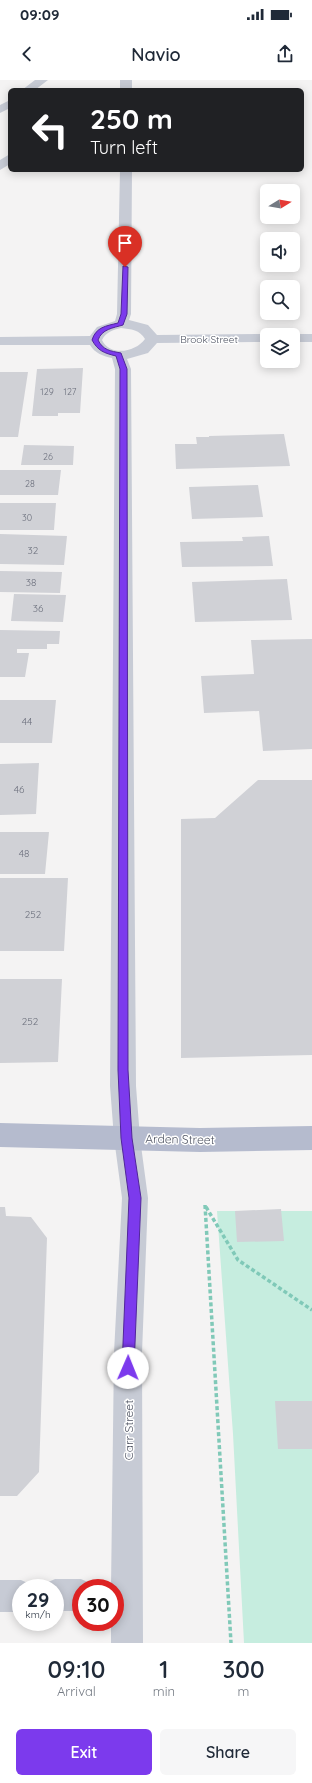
<!DOCTYPE html>
<html lang="en">
<head>
<meta charset="utf-8">
<style>
  body { margin:0; font-family:Quicksand,sans-serif; background:#f6f6f7; color:#1f2937; height:100vh; display:flex; flex-direction:column; font-size:15px; white-space:nowrap }
  * { box-sizing:border-box; margin:0 }
  p { font-size:13px; color:#747a83 }
  .icon { flex:none; width:22px; height:22px; fill:none; stroke:currentColor; stroke-width:2; stroke-linecap:round; stroke-linejoin:round }
  .map { position:relative; height:1563px; overflow:hidden }
  .side { display:flex; flex-direction:column; background:#fff; flex:1 }
  .side>* { flex:none }
  .guide { position:absolute; left:8px; top:8px; width:296px; height:84px; border-radius:6px; box-shadow:0 2px 10px #0003; background:#202124; color:#fff; overflow:hidden }
  .needle { width:26px; rotate:79deg }
  .buttons { position:absolute; left:260px; top:104px; display:grid; gap:8px }
  .buttons a { display:grid; place-items:center; width:40px; height:40px; border-radius:6px; background:#fff; box-shadow:0 2px 10px #0003; font-size:20px }
  .speed { position:absolute; left:12px; top:1499px; display:flex; gap:8px; font-size:20px; font-weight:700; text-align:center }
  .speed>* { display:grid; place-content:center; width:52px; height:52px; border-radius:50%; background:#fff; box-shadow:0 2px 10px #0003; line-height:1 }
  .speed small { font-size:10px; font-weight:400 }
  .speed .limit { border:6px solid #d22; background:#fff; color:#111 }
  .pin { position:absolute; display:grid; place-items:center; width:34px; height:34px; color:#fff; margin:-41px -17px; border-radius:50% 50% 50% 0; rotate:-45deg; box-shadow:0 0 4px #0007 }
  .pin .icon { rotate:45deg }
  .me { position:absolute; width:44px; margin:-22px; rotate:1deg; stroke-linejoin:round; filter:drop-shadow(0 0 3px #0008) }
  .turn { display:flex; align-items:center; gap:14px; height:84px; padding:0 16px; font-size:18px }
  .turn .icon { width:52px; height:52px; stroke-width:2.5 }
  .turn b { display:block; font-size:28px; line-height:34px }
  .eta { display:flex; justify-content:space-evenly; align-items:center; height:68px; text-align:center }
  .eta b { font-size:24px; font-weight:600; line-height:28px }
  .action { display:flex; gap:8px; margin-top:auto; padding:8px 16px }
  .action a { flex:1; height:46px; border-radius:6px; background:#7c3aed; color:#fff; font-size:16px; font-weight:600; line-height:46px; text-align:center }
  .action a+a { background:#f6f6f7; color:#1f2937 }
  .status { display:flex; justify-content:space-between; align-items:center; height:28px; padding:0 20px; background:#fff; direction:ltr }
  .status svg { height:11px; fill:currentColor }
  header { display:flex; justify-content:space-between; align-items:center; height:52px; padding:0 16px; background:#fff; font-size:18px; font-weight:600 }
  .map>svg:first-child { display:block }
</style>
</head>
<body>
<div class="status"><b>09:09</b><svg viewBox="0 0 49 12"><path d="M0 12V9h3v3zM5 12V6h3v6zM10 12V3h3v9zM15 12V0h3v12zM26 1h20v11H26zM47 4h2v5h-2z"/></svg></div>
<header><svg class="icon" aria-label="back" viewBox="0 0 24 24"><path d="M15 5l-7 7 7 7"/></svg>Navio<svg class="icon" aria-label="share" viewBox="0 0 24 24"><path d="M12 15V3M7 8l5-5 5 5M5 13v7h14v-7"/></svg></header>
<div class="map">
<svg width="312" height="1563" viewBox="0 0 312 1563">
  <rect width="100%" height="100%" fill="#f4f3f3"/>
  <path fill="#c6eddf" d="M217 1131H312V1563H244L233 1354Z"/>
  <path fill="#d0d1d6" d="M83 288 80 333H58V336H32L37 289Z
    M0 292H28L18 357H0Z
    M284 354 290 386 176 389 175 364H197L196 357H209V356Z
    M24 365 74 366 73 385H21Z
    M0 390H61L58 415H0Z
    M258 405 263 437 192 439 189 407Z
    M0 423H56L54 450H0Z
    M0 454 67 456 64 485 0 484Z
    M269 456 273 486 182 487 180 462 243 461 242 457Z
    M0 491 62 492 60 513 0 512Z
    M287 499 292 540 195 542 192 502Z
    M14 514 66 515 63 542 11 541Z
    M0 550 60 551 59 564H47V569H17V573H29L25 597H0Z
    M312 559V669L263 671 259 631 204 633 201 596 254 594 251 560Z
    M0 620H56L52 663H0Z
    M39 683 36 734 0 735V684Z
    M258 700H312V975L181 978V739L215 738Z
    M0 752H49L45 794H0Z
    M0 798H68L64 871H0Z
    M0 899H62L58 982 0 983Z
    M0 1127H5L6 1136 31 1137 47 1158 39 1392 17 1416H0Z
    M281 1129 284 1161 237 1162 235 1131Z
    M275 1321H312V1369H278Z"/>
  <g fill="none" stroke-linecap="round" stroke-linejoin="round">
    <path stroke="#80c9b8" stroke-width="3.5" stroke-dasharray="4 2.5" stroke-linecap="butt" d="M205 1125 231 1563
      M206 1127 238 1180 312 1230"/>
    <path fill="#c7cbd5" fill-rule="evenodd" d="M35 0H48L35 10H22Z
      M120 0H132V10H120Z
      M10 20V28L0 33V25Z
      M10 74V84L0 90V80Z
      M120 90H132L131 234 129 240 148 245 157 255 267 254 272 255H267V262L157 263 148 273 127 279 131 289 136 1006 140 1058 148 1118 142 1273 143 1563H111V1542H115V1508H111L114 1273 122 1118 114 1058 110 1006 115 289 112 278C102 276 95 273 90 265H0V257L90 256 97 247 115 241 117 234ZM121 248C131 249 140 250 145 259 136 272 110 277 102 260 106 252 113 250 121 248Z
      M293 254H312V262H293V255H288Z
      M55 1499H81L92 1504 94 1508H81V1531H55V1508H42L44 1504Z
      M0 1500H21L32 1505 34 1508H21V1532H0Z"/>
    <path fill="#b5bbce" fill-rule="evenodd" d="M0 1043 200 1048 312 1046V1070L200 1072 0 1067Z"/>
  </g>
  <path fill="#7c3aed" stroke="#51269a" d="M123 186 128 187 127 234 123 245C113 248 102 249 98 260 103 270 110 271 121 273L127 289 128 990 132 1058 141 1118 134 1288 132 1292 128 1294 124 1292 122 1288 129 1118 121 1058 118 990 120 289 116 276C104 273 98 271 92 260 96 247 106 246 118 243L121 234Z"/>
  <g text-anchor="middle" dominant-baseline="central" stroke-width="3" stroke-linejoin="round" paint-order="stroke">
    <g font-size="9" fill="#6c707d">
      <text x="47" y="311">129</text>
      <text x="70" y="311">127</text>
      <text x="48" y="376">26</text>
      <text x="30" y="403">28</text>
      <text x="27" y="437">30</text>
    </g>
    <g font-size="10" fill="#4b505f" stroke="#fff">
      <text x="209" y="259">Brook Street</text>
    </g>
    <g font-size="10" fill="#6c707d">
      <text x="33" y="470">32</text>
      <text x="31" y="502">38</text>
      <text x="38" y="528">36</text>
      <text x="27" y="641">44</text>
      <text x="19" y="709">46</text>
      <text x="24" y="773">48</text>
      <text x="33" y="834">252</text>
      <text x="30" y="941">252</text>
    </g>
    <g font-size="12" fill="#4b505f" stroke="#fff">
      <text transform="translate(180 1059) rotate(1)">Arden Street</text>
      <text transform="translate(128 1350) rotate(-90)">Carr Street</text>
    </g>
  </g>
</svg>
<div class="buttons">
<a><svg class="needle" viewBox="-14 -14 28 28"><path d="M0-13l5 13h-10z" fill="#e53935"/><path d="M0 13l5-13h-10z" fill="#747a83"/></svg></a>
<a><svg class="icon" aria-label="sound" viewBox="0 0 24 24"><path d="M4 9h4l5-4v14l-5-4H4zM17 9q2 3 0 6"/></svg></a>
<a><svg class="icon" aria-label="search" viewBox="0 0 24 24"><circle cx="10" cy="10" r="6"/><path d="M15 15l6 6"/></svg></a>
<a><svg class="icon" aria-label="layers" viewBox="0 0 24 24"><path d="M12 4l9 5-9 5-9-5zM3 14l9 5 9-5"/></svg></a>
</div>
<div class="speed"><div>29<small>km/h</small></div><div class="limit">30</div></div>
<div class="pin" style="left:125px;top:187px;background:#d93025"><svg class="icon" aria-label="arrive" viewBox="0 0 24 24"><path d="M6 21V4h12l-3 4 3 4H6"/></svg></div>
<svg class="me" style="left:128px;top:1288px" viewBox="-20 -20 40 40"><circle r="19" fill="#fff"/><path d="M0-13L10 11 0 6-10 11z" fill="#7c3aed"/></svg>
<div class="guide">
<div class="turn"><svg class="icon" aria-label="left" viewBox="0 0 24 24"><path d="M17 20v-9H6M10 6l-5 5 5 5"/></svg><div><b>250 m</b>Turn left</div></div>
</div>
</div>
<section class="side">
<div class="eta">
<div><b>09:10</b><p>Arrival</p></div>
<div><b>1</b><p>min</p></div>
<div><b>300</b><p>m</p></div>
</div>
<div class="action"><a>Exit</a><a>Share</a></div>
</section>
</body>
</html>
